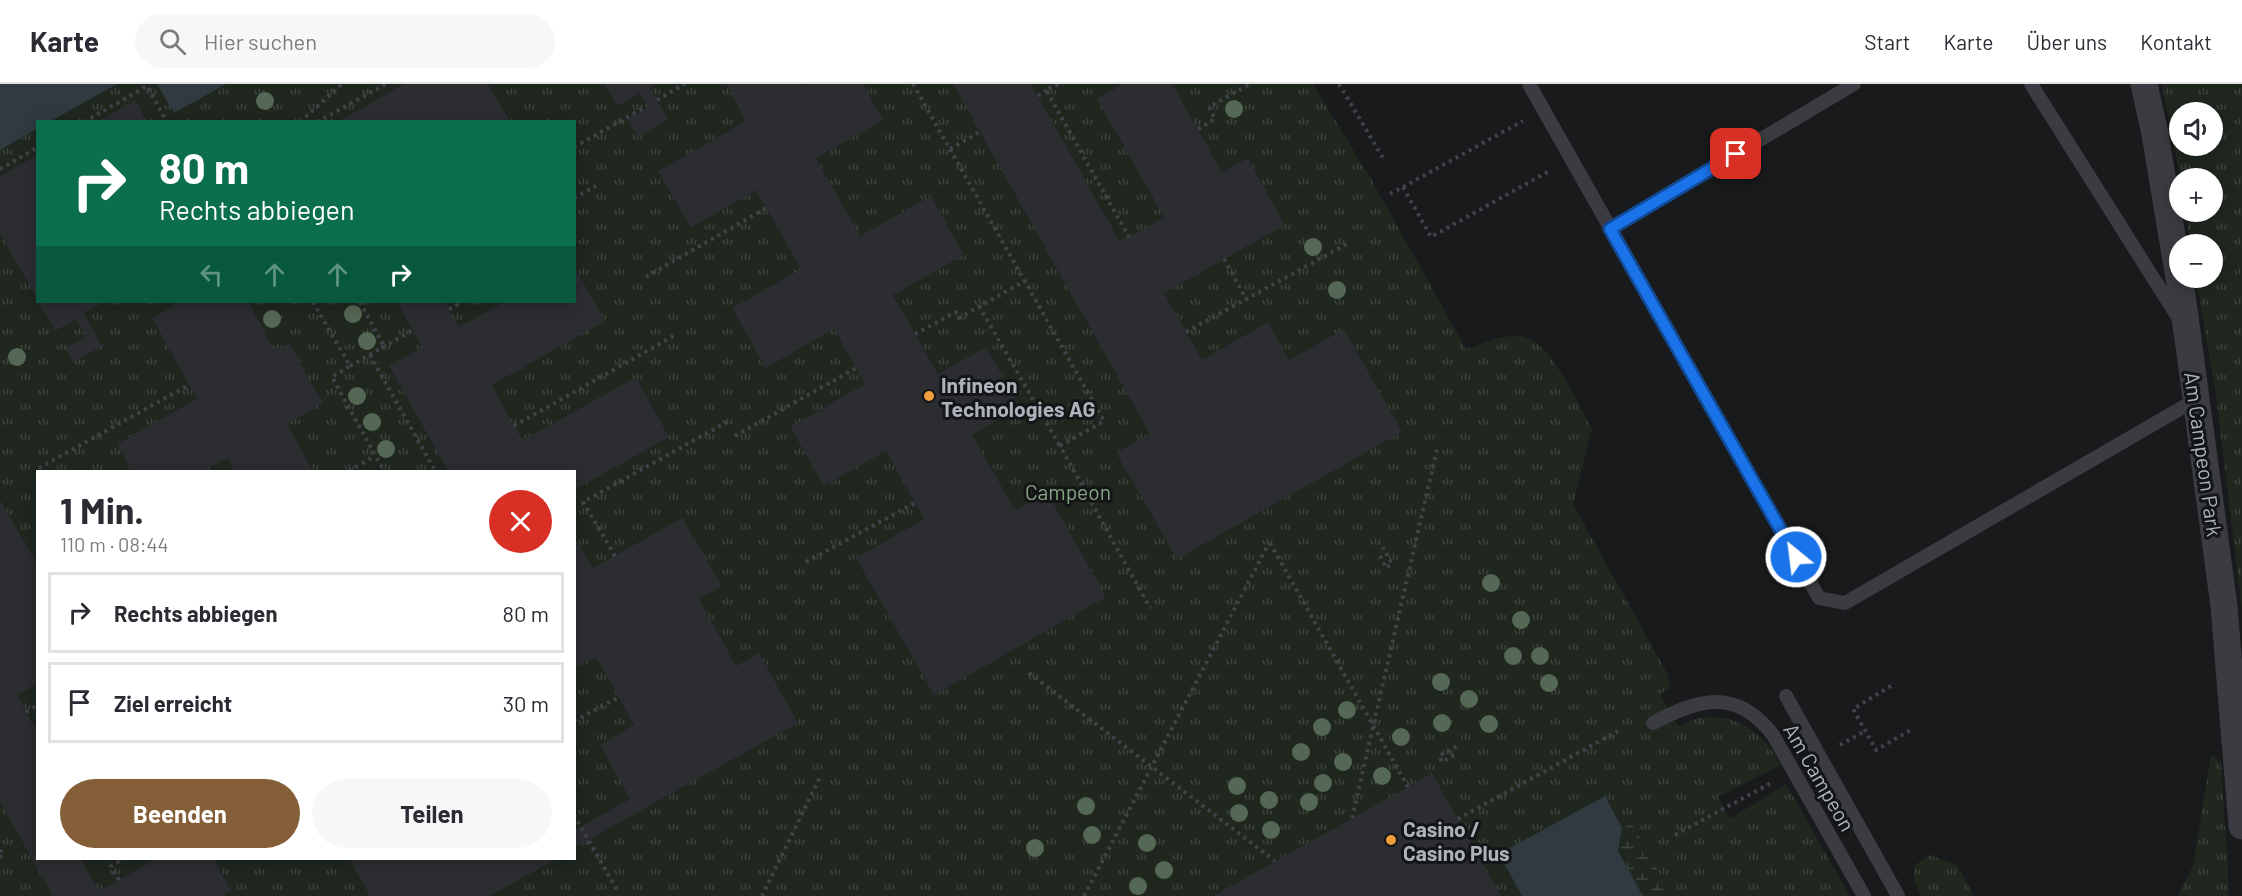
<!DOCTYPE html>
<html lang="de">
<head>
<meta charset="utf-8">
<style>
  body { margin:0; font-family:Barlow,sans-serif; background:#f7f7f7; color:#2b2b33; height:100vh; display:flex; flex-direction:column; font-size:22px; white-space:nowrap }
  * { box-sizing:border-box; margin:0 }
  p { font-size:20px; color:#7c7c81 }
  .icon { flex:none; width:33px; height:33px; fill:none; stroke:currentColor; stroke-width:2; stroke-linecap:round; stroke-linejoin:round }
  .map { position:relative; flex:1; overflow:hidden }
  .details { position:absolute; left:36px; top:386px; width:540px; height:390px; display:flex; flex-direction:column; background:#fff; border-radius:0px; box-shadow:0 3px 15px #0003 }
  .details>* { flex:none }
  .top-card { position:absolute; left:36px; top:36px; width:540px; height:183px; border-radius:0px; box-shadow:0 3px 15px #0003; background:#0b6e4f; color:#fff; overflow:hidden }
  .controls { position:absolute; left:2169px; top:18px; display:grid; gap:12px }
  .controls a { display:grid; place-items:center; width:54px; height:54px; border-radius:50%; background:#fff; box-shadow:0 3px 15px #0003; font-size:30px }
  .pin { position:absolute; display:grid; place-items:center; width:51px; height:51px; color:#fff; margin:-26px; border-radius:12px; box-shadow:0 3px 9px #0006 }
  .me { position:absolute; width:66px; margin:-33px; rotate:331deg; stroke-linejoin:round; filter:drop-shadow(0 0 4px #0008) }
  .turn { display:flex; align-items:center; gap:21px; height:126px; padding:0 24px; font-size:27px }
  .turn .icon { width:78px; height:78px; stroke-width:2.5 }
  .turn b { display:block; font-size:42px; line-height:51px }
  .lanes { display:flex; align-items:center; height:57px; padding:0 24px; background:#0003; justify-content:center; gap:30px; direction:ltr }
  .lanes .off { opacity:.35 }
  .round { display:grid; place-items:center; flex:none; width:63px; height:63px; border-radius:32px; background:#f7f7f7 }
  .overview { display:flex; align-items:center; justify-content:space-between; height:102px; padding:0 24px }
  h1 { font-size:36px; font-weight:700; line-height:45px }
  .action { display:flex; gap:12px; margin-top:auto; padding:12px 24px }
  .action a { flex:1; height:69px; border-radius:36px; background:#845e37; color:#fff; font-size:24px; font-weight:700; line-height:69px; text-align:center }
  .action a+a { background:#f7f7f7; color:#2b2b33 }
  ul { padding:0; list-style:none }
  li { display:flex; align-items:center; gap:18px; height:81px; margin:0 12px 9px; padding:0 12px; border:3px solid #e1e1e2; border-radius:0px }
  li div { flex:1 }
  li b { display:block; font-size:22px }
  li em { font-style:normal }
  header { display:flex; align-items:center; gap:36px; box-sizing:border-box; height:84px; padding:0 30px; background:#fff; border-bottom:2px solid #e1e1e2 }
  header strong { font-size:28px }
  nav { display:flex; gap:33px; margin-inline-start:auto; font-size:21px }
  .search { width:420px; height:54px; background:#f7f7f7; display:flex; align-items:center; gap:15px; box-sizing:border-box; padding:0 21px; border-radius:33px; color:#7c7c81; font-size:22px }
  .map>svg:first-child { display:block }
</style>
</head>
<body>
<header>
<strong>Karte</strong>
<div class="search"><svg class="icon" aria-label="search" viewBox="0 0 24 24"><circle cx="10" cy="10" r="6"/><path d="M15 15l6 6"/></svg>Hier suchen</div>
<nav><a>Start</a><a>Karte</a><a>Über uns</a><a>Kontakt</a></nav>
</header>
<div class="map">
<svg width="2242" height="812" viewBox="0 0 2242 812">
  <defs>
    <pattern id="grass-tufts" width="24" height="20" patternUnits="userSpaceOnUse" patternTransform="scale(1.5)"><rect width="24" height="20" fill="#1f271f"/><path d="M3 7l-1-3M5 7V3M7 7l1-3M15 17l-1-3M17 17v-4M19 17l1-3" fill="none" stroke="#3d443e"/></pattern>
    <pattern id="wetland-marsh" width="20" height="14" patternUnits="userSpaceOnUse" patternTransform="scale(1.5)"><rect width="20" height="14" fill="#1f271f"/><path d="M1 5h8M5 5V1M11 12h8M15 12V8" fill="none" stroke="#3d443e"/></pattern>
  </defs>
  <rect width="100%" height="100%" fill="#191a1c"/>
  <path fill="url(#grass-tufts)" fill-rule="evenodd" d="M0 0H1313L1372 97 1466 265C1483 260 1503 250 1520 252 1551 255 1578 321 1592 345L1573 420 1668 591 1670 604 1660 610 1678 642C1686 639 1697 633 1705 633 1740 631 1766 652 1780 681L1718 713 1730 735 1786 700 1850 812H0ZM38 38H574V218H38ZM38 387H574V774H38Z
    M2162 0H2242V526L2216 311 2196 194H2212V160H2191L2185 128H2212V94H2180ZM2180 28H2212V62H2180Z
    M2211 671 2221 678 2229 805 2228 812H2178L2193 782Z
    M1930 771 1957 781 1974 812H1921L1914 797 1915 781Z"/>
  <path fill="url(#wetland-marsh)" d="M1632 740 1672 812H1643L1618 767 1622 744Z"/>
  <path fill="#2f3b40" d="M0 0H117L51 37 38 38 37 45 0 66Z
    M157 0H226L174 29Z
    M1605 712 1622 744 1618 767 1643 812H1522L1499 770Z"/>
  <path fill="#2c2d30" d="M404 0H488L510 38H338Z
    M605 0H654L649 3 668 35 638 53 627 35 648 23 640 9 617 22Z
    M726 0H803L804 3 809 0H863L883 36 816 74 860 152 931 112 964 171 893 211 938 290 986 263 1020 323 972 351 1015 426 1047 408 1106 513 934 611 856 474 924 435 886 367 824 402 790 343 865 300 834 245 766 284 732 224 801 185 756 106 691 144 658 87 746 37Z
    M953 0H1031L1120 158 1164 133 1097 15 1123 0H1172L1222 88 1248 74 1285 141 1164 209 1202 276 1268 238 1289 276 1344 245 1402 348 1177 475 1116 369 1150 350Z
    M135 16 147 38H97Z
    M38 71V216L0 150V92Z
    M574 182 605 237 492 301 514 342 523 356 636 293 669 353 574 406V387H448L389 282 422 263 397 218H445L459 243 505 218H574Z
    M38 218H104L84 229 102 262 73 279 65 264 86 253 76 235 55 247Z
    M170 218H248L275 267 289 259 323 319 287 340 313 387H234L227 374 204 387H132L117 360 197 315 152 234 173 222Z
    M0 416 38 482V600L17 611 38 648V774H80L99 807 158 774H213L231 807 221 812H53L0 718Z
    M682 434 722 502 699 515 736 582 759 569 798 639 574 764V746L630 715 600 661 634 641 596 573 574 585V452L593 484Z
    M1432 689 1501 812H1213L1408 703Z
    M349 774H558L490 812H370Z"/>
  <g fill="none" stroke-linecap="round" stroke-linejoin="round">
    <path stroke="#404348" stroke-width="4" stroke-dasharray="3 4.5" stroke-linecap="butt" d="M913 0 1104 337 1060 362 1150 524
      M1058 0 1046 6 1129 153
      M1339 0 1383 74
      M1038 12 1046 6
      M657 16 685 0
      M84 38 147 2 167 38
      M300 38 342 0
      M317 38 386 0
      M1198 45 1215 35 1209 23 1250 0
      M574 63 647 22
      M950 65 980 48
      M0 85 38 63
      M1403 103 1523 37
      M1390 110 1403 103 1431 153 1551 86
      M574 114 596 102
      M1224 175 1246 215
      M646 193 766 124
      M313 218 350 282 332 293 384 387
      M360 218 384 262
      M979 222 1060 362
      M449 225 457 221 455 218
      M1186 248 1347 160
      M915 250 956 228 959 234 1025 197
      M370 271 435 387
      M350 282 413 246
      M514 342 677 250
      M735 352 856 284
      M39 384 189 301
      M349 387 375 372
      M1270 459 1408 703
      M615 472 583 418 727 338
      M1380 472 1386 484 1392 480 1383 463
      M806 478 915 419
      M1029 589 1275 777
      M1891 602 1853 625 1876 666 1914 644
      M26 628 38 621
      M574 637 619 613
      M1840 661 1865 647
      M1454 671 1442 678 1439 672 1459 661
      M574 731 617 806
      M1352 734 1437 365
      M1458 735 1618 647
      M1675 751 1773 698
      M0 766 3 772 0 773
      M119 796 111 782 125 774
      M762 812 821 691
      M1084 812 1269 459"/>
    <path stroke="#3a3c41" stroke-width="14" d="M1529 0 1819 514 1845 519 2197 315
      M2031 0 2179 235
      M1610 145 1854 0
      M1786 612 1898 812
      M1653 639C1700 614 1737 604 1773 651L1864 812"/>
    <path stroke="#3a3c41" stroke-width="27" d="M2144 0 2155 50 2183 218 2224 522 2242 742"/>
  </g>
  <g fill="#556755">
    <circle cx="265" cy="17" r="9"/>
    <circle cx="1234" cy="25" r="9"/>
    <circle cx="1313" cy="163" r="9"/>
    <circle cx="1337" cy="206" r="9"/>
    <circle cx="353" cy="230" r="9"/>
    <circle cx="272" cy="235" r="9"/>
    <circle cx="367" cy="257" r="9"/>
    <circle cx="17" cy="273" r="9"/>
    <circle cx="357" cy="312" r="9"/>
    <circle cx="372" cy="338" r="9"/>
    <circle cx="386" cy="365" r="9"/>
    <circle cx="1491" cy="499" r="9"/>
    <circle cx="1521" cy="536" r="9"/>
    <circle cx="1513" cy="572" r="9"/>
    <circle cx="1540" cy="572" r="9"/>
    <circle cx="1441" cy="598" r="9"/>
    <circle cx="1549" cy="599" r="9"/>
    <circle cx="1469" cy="615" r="9"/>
    <circle cx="1347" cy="626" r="9"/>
    <circle cx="1442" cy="639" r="9"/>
    <circle cx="1489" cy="640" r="9"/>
    <circle cx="1322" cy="643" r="9"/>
    <circle cx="1401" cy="653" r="9"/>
    <circle cx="1301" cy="668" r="9"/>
    <circle cx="1343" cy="678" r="9"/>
    <circle cx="1382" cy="692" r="9"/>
    <circle cx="1323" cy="699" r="9"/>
    <circle cx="1237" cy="702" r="9"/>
    <circle cx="1269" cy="716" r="9"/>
    <circle cx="1309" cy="718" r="9"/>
    <circle cx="1086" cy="722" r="9"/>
    <circle cx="1239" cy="729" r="9"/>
    <circle cx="1271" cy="746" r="9"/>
    <circle cx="1092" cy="751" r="9"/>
    <circle cx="1147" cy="759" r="9"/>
    <circle cx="1035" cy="764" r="9"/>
    <circle cx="1164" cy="786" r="9"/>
    <circle cx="1138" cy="802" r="9"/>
  </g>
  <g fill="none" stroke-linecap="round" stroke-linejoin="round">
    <defs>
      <path id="route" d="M1736 70 1610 145 1796 473"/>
    </defs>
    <use href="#route" stroke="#114b97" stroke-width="15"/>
    <use href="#route" stroke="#1a73e8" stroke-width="10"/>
  </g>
  <g fill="#f19d3c" stroke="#141517" stroke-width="2">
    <circle cx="929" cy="312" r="6"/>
    <circle cx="1391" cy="756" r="6"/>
  </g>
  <g text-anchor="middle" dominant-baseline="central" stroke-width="6" stroke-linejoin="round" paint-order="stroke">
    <g font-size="21" font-weight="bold" fill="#acb3bb" stroke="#141517" text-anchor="start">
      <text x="941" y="300">Infineon<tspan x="941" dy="24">Technologies AG</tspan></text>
      <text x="1403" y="744">Casino /<tspan x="1403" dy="24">Casino Plus</tspan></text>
    </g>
    <g font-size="21" fill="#acb3bb" stroke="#141517">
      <text transform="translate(2204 370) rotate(82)">Am Campeon Park</text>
      <text transform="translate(1820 693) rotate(60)">Am Campeon</text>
    </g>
    <g font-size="21" fill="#86a684" stroke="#141517">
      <text x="1068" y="407">Campeon</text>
    </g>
  </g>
</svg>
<div class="controls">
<a><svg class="icon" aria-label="sound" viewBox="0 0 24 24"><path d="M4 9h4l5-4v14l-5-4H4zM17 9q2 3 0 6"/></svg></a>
<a>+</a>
<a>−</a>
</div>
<div class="pin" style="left:1736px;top:70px;background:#d93025"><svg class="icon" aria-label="arrive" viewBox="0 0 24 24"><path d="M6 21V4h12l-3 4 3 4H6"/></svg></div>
<svg class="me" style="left:1796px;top:473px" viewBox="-20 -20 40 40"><circle r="17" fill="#1a73e8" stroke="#fff" stroke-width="3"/><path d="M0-11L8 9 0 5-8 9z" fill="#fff"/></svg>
<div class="top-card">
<div class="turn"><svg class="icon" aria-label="right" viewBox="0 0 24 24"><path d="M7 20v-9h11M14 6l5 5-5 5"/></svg><div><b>80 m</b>Rechts abbiegen</div></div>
<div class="lanes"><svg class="icon off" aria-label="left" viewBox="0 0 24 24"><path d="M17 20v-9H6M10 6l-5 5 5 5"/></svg><svg class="icon off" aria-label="ahead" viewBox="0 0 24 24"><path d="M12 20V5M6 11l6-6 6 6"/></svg><svg class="icon off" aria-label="ahead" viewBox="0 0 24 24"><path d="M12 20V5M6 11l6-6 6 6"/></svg><svg class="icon" aria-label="right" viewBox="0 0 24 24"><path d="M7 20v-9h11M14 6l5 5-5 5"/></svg></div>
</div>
<section class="details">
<div class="overview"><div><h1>1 Min.</h1><p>110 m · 08:44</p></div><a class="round" style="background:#d93025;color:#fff"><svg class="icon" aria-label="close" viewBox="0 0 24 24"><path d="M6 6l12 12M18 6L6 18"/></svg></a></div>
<ul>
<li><svg class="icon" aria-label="right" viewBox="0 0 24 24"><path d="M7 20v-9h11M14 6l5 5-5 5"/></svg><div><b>Rechts abbiegen</b></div><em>80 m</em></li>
<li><svg class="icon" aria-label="arrive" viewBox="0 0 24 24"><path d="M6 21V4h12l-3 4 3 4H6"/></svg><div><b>Ziel erreicht</b></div><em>30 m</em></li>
</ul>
<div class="action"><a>Beenden</a><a>Teilen</a></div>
</section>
</div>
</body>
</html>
